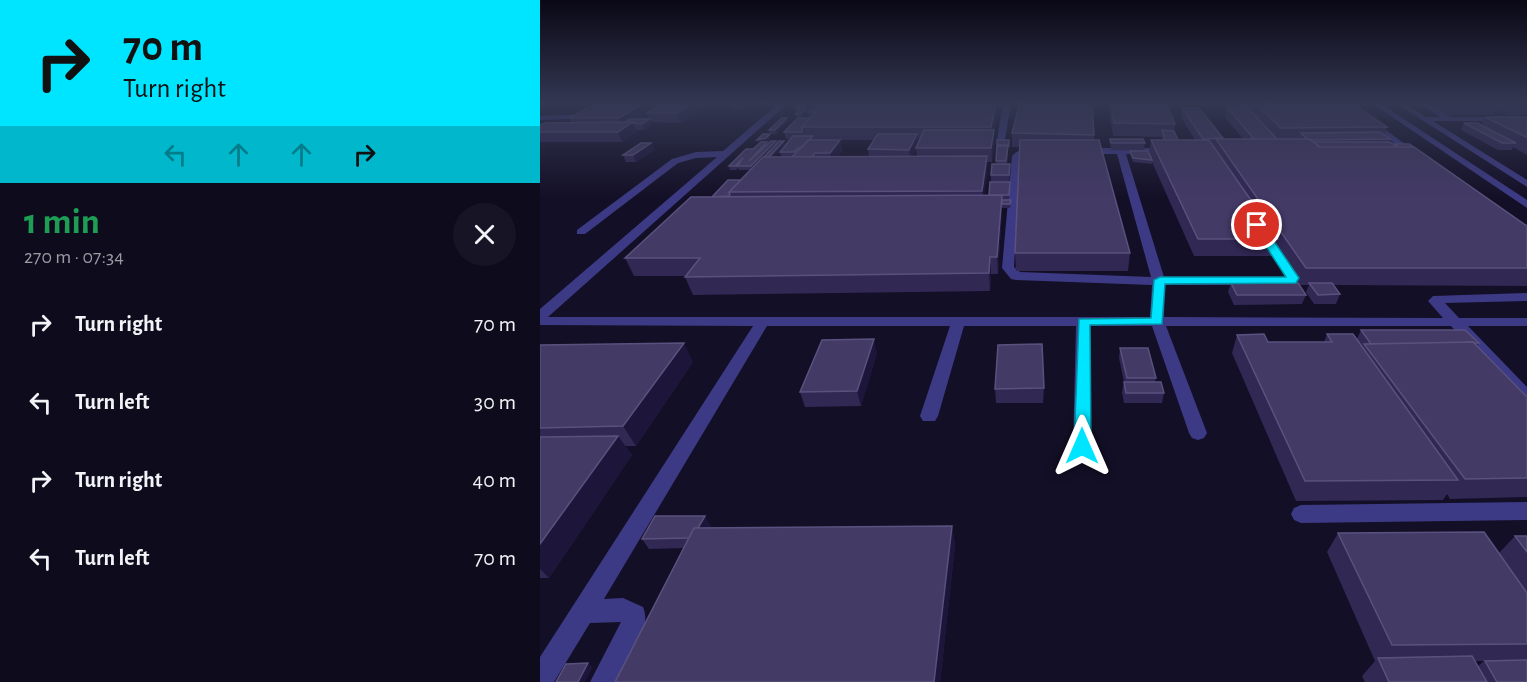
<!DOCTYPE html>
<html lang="en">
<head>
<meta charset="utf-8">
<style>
  body { margin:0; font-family:"Alegreya Sans",sans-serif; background:#171425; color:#f1f3f6; height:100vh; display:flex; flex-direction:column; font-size:22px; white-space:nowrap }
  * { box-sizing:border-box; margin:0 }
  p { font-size:20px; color:#9b9ba3 }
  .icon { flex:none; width:33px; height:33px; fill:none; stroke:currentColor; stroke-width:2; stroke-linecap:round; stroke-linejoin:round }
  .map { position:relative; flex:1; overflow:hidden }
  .sheet { display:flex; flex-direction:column; background:#0e0b1c; width:540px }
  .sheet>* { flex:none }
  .banner { background:#00e5ff; color:#111; overflow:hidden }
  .pin { position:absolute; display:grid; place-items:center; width:51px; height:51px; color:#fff; margin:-26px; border:3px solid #fff; border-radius:50%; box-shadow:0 2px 6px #0007 }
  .me { position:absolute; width:66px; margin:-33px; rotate:0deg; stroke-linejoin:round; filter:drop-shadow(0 0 4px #0008) }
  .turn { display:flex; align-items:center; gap:21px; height:126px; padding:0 24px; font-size:27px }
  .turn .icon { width:78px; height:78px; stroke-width:2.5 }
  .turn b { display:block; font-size:42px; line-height:51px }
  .lanes { display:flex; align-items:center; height:57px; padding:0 24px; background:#0003; justify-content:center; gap:30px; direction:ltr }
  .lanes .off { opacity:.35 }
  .round { display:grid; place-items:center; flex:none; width:63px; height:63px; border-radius:32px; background:#171425 }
  .summary { display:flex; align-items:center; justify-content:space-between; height:102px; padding:0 24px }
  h1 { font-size:36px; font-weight:700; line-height:45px; color:#1e9e55 }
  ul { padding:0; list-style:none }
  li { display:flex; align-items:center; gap:18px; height:78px; padding:0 24px }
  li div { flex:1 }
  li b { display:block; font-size:22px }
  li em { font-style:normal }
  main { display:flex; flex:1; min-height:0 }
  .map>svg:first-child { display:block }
</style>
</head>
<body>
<main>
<section class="sheet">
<div class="banner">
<div class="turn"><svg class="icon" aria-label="right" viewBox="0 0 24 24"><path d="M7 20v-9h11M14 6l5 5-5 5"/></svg><div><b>70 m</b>Turn right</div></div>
<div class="lanes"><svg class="icon off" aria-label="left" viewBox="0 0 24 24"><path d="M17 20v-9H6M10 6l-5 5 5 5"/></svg><svg class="icon off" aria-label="ahead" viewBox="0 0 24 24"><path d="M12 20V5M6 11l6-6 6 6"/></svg><svg class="icon off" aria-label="ahead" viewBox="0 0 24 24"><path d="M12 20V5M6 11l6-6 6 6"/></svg><svg class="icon" aria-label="right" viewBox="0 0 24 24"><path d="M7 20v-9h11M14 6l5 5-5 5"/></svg></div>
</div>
<div class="summary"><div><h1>1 min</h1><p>270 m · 07:34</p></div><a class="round"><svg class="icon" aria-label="close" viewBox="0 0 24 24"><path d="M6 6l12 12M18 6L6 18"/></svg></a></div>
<ul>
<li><svg class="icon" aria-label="right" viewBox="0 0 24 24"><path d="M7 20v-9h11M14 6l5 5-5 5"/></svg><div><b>Turn right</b></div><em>70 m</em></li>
<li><svg class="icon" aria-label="left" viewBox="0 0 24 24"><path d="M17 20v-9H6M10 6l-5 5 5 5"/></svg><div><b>Turn left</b></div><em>30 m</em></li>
<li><svg class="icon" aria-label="right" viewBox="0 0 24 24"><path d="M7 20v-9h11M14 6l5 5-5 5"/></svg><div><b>Turn right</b></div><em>40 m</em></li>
<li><svg class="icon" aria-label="left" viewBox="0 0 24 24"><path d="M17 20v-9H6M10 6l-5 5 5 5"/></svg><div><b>Turn left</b></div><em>70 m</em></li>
</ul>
</section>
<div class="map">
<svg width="987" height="682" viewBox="0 0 987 682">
  <rect width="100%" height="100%" fill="#130f26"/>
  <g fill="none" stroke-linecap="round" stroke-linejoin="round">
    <path fill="#3d3a85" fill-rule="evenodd" d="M240 102H271L246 105 8 317H610L612 285 476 280 471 279 462 268 472 156C478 148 494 146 502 152L480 157 474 267 480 272 611 277 577 154H543L539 151 543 148H629L633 151 632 153 586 154 624 277H746L717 234 723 231 727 232 759 278 756 284 751 285H625L624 317 903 318 888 301 893 296 987 293V301L905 303 919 318H987V326H928L987 387V403L981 401 911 326H626L667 433 664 438 658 440 652 438 649 433 612 326H550L551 446 549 451 542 453 535 451 533 446 536 326H424L398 416 395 421H383L380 416 410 326H227L64 599 83 598 103 607C113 630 88 661 77 682H50L81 622 50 623 14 682H0V657L213 326 0 325V309L177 157 156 158 138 163 45 234H37V230L132 159 156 152 183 151Z
      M463 102H471L465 140 461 143 457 140Z
      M800 102H808L865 144 858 146Z
      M830 102H838L987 200V208Z
      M854 102H862L886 117H900L878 102H887L911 117H987V121H893L987 180V187Z
      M53 114 50 118 0 120V116Z
      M987 502V520L761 523 754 520 751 514 754 508 761 505Z"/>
  </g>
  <path fill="#312854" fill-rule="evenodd" d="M59 102H118L119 106 125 102H155L158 111 140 123 111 122 108 116 103 119H109L111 126 105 130H96L97 132 82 142H0V125L31 123 29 118Z
    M192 102H215L205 110 193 109 191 103Z
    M459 102 454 131V144L452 162H447V171L444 195H449L451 182V175L456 164 457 146 469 140 467 164H470L469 200 471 204 470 208H462L458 274H451L450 291 153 295 145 277 146 276H94L85 258 172 197 201 180 211 170H199L198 168 196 170H190L189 166 213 149 220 143 218 144 231 138 227 142H224H227V144L236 141 237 143 245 144 233 157H242L240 152 250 139H246L244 132 269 118 268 112ZM300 140H334L328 149 329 157H297L302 151ZM376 149 377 157H372Z
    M568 102H626L635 124 634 131 638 140H655L641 117 642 108 683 139H703L685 117 687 107H704L699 102H810L847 127 844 135 850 139 849 142 987 226V286L793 285 800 294 796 304H774L766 292 769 285H760L735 248 733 256H654L612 162V164L593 162 590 154V151H601L571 150 570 139 605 143 604 151 609 153 611 140H622L621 137 573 136Z
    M885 102H987V115L968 116 957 110 954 115H907Z
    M268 105 265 108 268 111 262 117H256L255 114 258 111H255V108Z
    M945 117H987V155L973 147 972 150H958L921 130 924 123 941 125Z
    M247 118 248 121 236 134H230L229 130Z
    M472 133 554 135V140L590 253 588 271H476L475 253 480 147H472Z
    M111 143 114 150 96 162H86L83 155Z
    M691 283 766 295 762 304 694 305 688 292Z
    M821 330 939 343 937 346 987 397V497L910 499 907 494 903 500 756 501 692 353 697 335 728 342H784L787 334 817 339Z
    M0 345 153 362 96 446H85L92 455 9 578H0Z
    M580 348 616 378 615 382 624 393 622 403H584L582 392 584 382 579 358Z
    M337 353 321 406 265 407 260 392Z
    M504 388 503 403H456L455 389Z
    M171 526 170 528 412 526 415 546 400 682H75L144 548 109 549 102 539Z
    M798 533 959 553 975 536H987V682H825L822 676 835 661 787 552ZM935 661H944L938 666Z"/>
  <path fill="#1d163a" d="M106 102H118L120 109 107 113 108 116 96 124H93L97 132 82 142 78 132 83 128 79 118Z
    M154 102H155L158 111 140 123 137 113Z
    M204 102H215L205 110 203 103Z
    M267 102 268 105 262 111 261 108Z
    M456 102H459L454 131V144L452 162 451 127Z
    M267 108 268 111 262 117 261 114Z
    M247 118 248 121 236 134 235 130Z
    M109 119 111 126 105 130 102 124Z
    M230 134 231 138 227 142 218 144 217 140Z
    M377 134 379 145 370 161 369 150Z
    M300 140 302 151 292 164 290 153Z
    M236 141 237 144 213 170 211 166Z
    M244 141 245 144 230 161 229 158Z
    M111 143 114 150 96 162 93 155Z
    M447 156V171L443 207 442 191Z
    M462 195V211L458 274 457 257Z
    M450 257 451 274 450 291 449 273Z
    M334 339 337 353 321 406 317 391Z
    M144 343 153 362 96 446 83 426Z
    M78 436 92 455 9 578 0 569V544Z
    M165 516 171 526 160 548 153 538Z
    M412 526 415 546 400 682H394Z
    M48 663 53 667 45 682H38Z"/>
  <path fill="#433a66" stroke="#5a527e" stroke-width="1.5" d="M59 102H106L79 118H29Z
    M125 102H154L137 113H107Z
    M192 102H204L203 103H191Z
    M260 102H267L261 108H255Z
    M278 102H456L451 127H262L276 112H268Z
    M480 102H552L554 135 472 133Z
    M571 102H626L635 124 574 123Z
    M714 102H810L847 127 741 128Z
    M912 102H959L961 103H912Z
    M972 102H987V103H974Z
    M687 107H707L737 139H714Z
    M261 108H267L261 114H255Z
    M642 108H659L683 138 663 139Z
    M945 117H987V137H986Z
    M242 118H247L235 130H229Z
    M258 118H270L262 127V132H244Z
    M90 119H109L102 124 85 122Z
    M93 122 78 132H0V125L5 123Z
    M924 123H937L976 143H962Z
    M384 130H454L451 148H376Z
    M622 130 634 131 638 140H625Z
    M840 132 850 139 771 140 767 139 761 133Z
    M223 134H230L226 138 217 140Z
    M338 134H377L369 150 328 149Z
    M253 136H273L261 148H258L254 152H240Z
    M570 139H603L605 143H571Z
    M676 139H770L779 147H874L987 226V268H766Z
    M268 140H300L290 153H275L272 157H252Z
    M457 140H469V146H457Z
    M480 140H559L590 253H475Z
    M611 140H669L738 239H658Z
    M231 141H236L211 166H197L203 158 195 166H189L206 149H213L221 142H227L209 161Z
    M239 141H244L229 157H224Z
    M774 142H850L858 147H780Z
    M101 143H111L93 155H83Z
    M854 144H869L874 147H859Z
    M457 145H468L466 161H456Z
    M590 151H608L612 160 593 158Z
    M447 156 442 191 189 192 223 157Z
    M452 164H470L469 175H451Z
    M188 180H201L189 192 190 196 172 197Z
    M450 182H470L469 195H449Z
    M462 195 457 257H450L449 273 145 277 160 258H85L151 197Z
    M462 200H471L470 204H462Z
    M691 283H758L766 295H697Z
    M769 283H792L800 294 778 295Z
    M821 330H925L939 343H934L933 342 831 344Z
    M724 334 728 342H792L787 334H813L918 480 765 481 697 335Z
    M334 339 317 391 260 392 282 340Z
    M933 342 987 397V478L925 479 824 344Z
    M144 343 83 426 0 428V345Z
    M502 344 504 388 455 389 458 345Z
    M580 348H608L616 378H587Z
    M584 382H621L624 393H586Z
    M78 436 0 544V437Z
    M115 516H165L158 528H154L149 538 102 539Z
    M412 526 394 682H75L154 528Z
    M944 532 987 593V644L852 645 798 533Z
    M975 536H987V552Z
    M932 656 947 682H849L838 658Z
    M987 660V682H957L945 661Z
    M48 663 38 682H16L26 664Z"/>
  <linearGradient id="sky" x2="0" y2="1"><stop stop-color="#0a0815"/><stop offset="0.52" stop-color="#333752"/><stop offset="1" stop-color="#333752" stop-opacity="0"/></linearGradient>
  <rect width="987" height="198" fill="url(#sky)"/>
  <path fill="#00e5ff" stroke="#0095a6" stroke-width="1.5" d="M714 222 723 225 759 278 756 283 625 284 622 324 550 325 551 446 548 450H536L534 446 539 319 611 318 614 280 620 277H746L712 225Z"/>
</svg>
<div class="pin" style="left:717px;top:225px;background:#d93025"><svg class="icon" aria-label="arrive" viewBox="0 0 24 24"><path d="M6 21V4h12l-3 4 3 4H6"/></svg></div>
<svg class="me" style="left:542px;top:446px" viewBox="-20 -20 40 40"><path d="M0-17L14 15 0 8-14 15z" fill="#00e5ff" stroke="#fff" stroke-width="4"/></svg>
</div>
</main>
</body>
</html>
